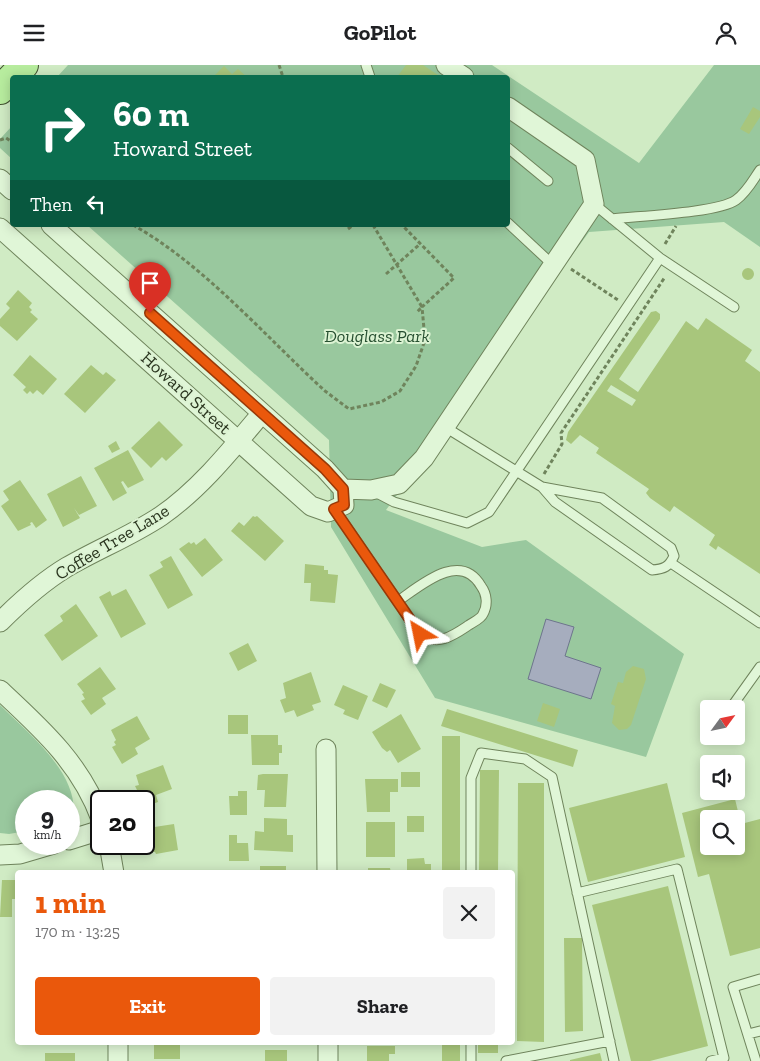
<!DOCTYPE html>
<html lang="en">
<head>
<meta charset="utf-8">
<style>
  body { margin:0; font-family:"Zilla Slab",serif; background:#f2f2f2; color:#202124; height:100vh; display:flex; flex-direction:column; font-size:19px; white-space:nowrap }
  * { box-sizing:border-box; margin:0 }
  p { font-size:16px; color:#757577 }
  .icon { flex:none; width:28px; height:28px; fill:none; stroke:currentColor; stroke-width:2; stroke-linecap:round; stroke-linejoin:round }
  .map { position:relative; flex:1; overflow:hidden }
  .panel { position:absolute; left:15px; top:805px; width:500px; height:175px; display:flex; flex-direction:column; background:#fff; border-radius:5px; box-shadow:0 2px 12px #0003 }
  .panel>* { flex:none }
  .hud { position:absolute; left:10px; top:10px; width:500px; height:152px; border-radius:5px; box-shadow:0 2px 12px #0003; background:#0b6e4f; color:#fff; overflow:hidden }
  .needle { width:32px; rotate:57deg }
  .tools { position:absolute; left:700px; top:635px; display:grid; gap:10px }
  .tools a { display:grid; place-items:center; width:45px; height:45px; border-radius:5px; background:#fff; box-shadow:0 2px 12px #0003; font-size:25px }
  .speed { position:absolute; left:15px; top:725px; display:flex; gap:10px; font-size:25px; font-weight:700; text-align:center }
  .speed>* { display:grid; place-content:center; width:65px; height:65px; border-radius:50%; background:#fff; box-shadow:0 2px 12px #0003; line-height:1 }
  .speed small { font-size:12px; font-weight:400 }
  .speed .limit { border:2px solid #111; border-radius:8px; background:#fff; color:#111 }
  .pin { position:absolute; display:grid; place-items:center; width:42px; height:42px; color:#fff; margin:-51px -21px; border-radius:50% 50% 50% 0; rotate:-45deg; box-shadow:0 0 5px #0007 }
  .pin .icon { rotate:45deg }
  .me { position:absolute; width:55px; margin:-28px; rotate:325deg; stroke-linejoin:round; filter:drop-shadow(0 0 4px #0008) }
  .turn { display:flex; align-items:center; gap:18px; height:105px; padding:0 20px; font-size:22px }
  .turn .icon { width:65px; height:65px; stroke-width:2.5 }
  .turn b { display:block; font-size:35px; line-height:42px }
  .then { display:flex; align-items:center; height:48px; padding:0 20px; background:#0003; gap:10px; font-size:19px }
  .round { display:grid; place-items:center; flex:none; width:52px; height:52px; border-radius:5px; background:#f2f2f2 }
  .headline { display:flex; align-items:center; justify-content:space-between; height:85px; padding:0 20px }
  h1 { font-size:30px; font-weight:700; line-height:38px; color:#ea580c }
  .button { display:flex; gap:10px; margin-top:auto; padding:10px 20px }
  .button a { flex:1; height:58px; border-radius:5px; background:#ea580c; color:#fff; font-size:20px; font-weight:700; line-height:58px; text-align:center }
  .button a+a { background:#f2f2f2; color:#202124 }
  header { display:flex; justify-content:space-between; align-items:center; height:65px; padding:0 20px; background:#fff; font-size:22px; font-weight:700 }
  .map>svg:first-child { display:block }
</style>
</head>
<body>
<header><svg class="icon" aria-label="menu" viewBox="0 0 24 24"><path d="M4 6h16M4 12h16M4 18h16"/></svg>GoPilot<svg class="icon" aria-label="person" viewBox="0 0 24 24"><circle cx="12" cy="8" r="4"/><path d="M4 21q1-7 8-7t8 7"/></svg></header>
<div class="map">
<svg width="760" height="996" viewBox="0 0 760 996">
  <rect width="100%" height="100%" fill="#d0ebc4"/>
  <path fill="#99c89e" d="M68 0H492L639 98 714 0H760V182L724 157 589 167 386 445 482 482 526 475 684 589 646 692 435 633 331 462 329 375 87 160H508V12H57Z
    M12 61V94L0 83V74Z
    M0 640C28 668 74 704 74 746L69 750V736H26V766L9 769 0 768Z"/>
  <path fill="#a6adbe" stroke="#6d758c" d="M546 554 574 562 565 591 601 603 591 634 528 614Z"/>
  <path fill="#a8c67c" fill-rule="evenodd" d="M406 0H423L441 12H397Z
    M224 1 232 9 238 4 247 12H213Z
    M753 42 760 46V52L749 69 740 64Z
    M742 209a6 6 0 1 1 12 0a6 6 0 1 1-12 0Z
    M18 225 32 238 29 242 32 245 30 247 38 254 17 276 0 261V254L10 243 6 239Z
    M656 246 660 249V254L619 314 638 327 686 256 698 265 706 253 752 285 745 296 760 307V509L718 481 716 485 709 480 715 470 674 441 670 447 650 433 646 428 649 424 596 388 599 383 580 370 571 379 566 375 568 367 651 247ZM611 320 636 335 632 341 607 326Z
    M30 290 57 314 43 330 37 325 33 329 30 326 27 329 23 325 26 322 13 310Z
    M91 300 103 310 106 307 116 315 85 348 64 329Z
    M159 356 183 380 166 396 162 392 151 403 131 383Z
    M116 376 120 384 112 388 108 381Z
    M128 385 144 415 128 423 123 416 121 417 127 428 113 436 94 403Z
    M81 411 97 441 79 450 74 443 80 453 63 462 47 429Z
    M20 415 47 455 36 463 32 457 30 458 31 460 18 466 1 441 9 435 3 426Z
    M253 451 255 452 257 451 284 476 265 496 231 466 239 457 244 461Z
    M205 473 223 495 202 512 179 484 189 477 191 479 194 477 196 480Z
    M171 491 193 530 168 544 149 510 163 502 160 497Z
    M305 499 324 501V505H328V509L338 510 335 538 310 536 311 518H304Z
    M126 524 146 559 121 573 99 532 110 526 112 531Z
    M76 539 98 571 62 596 44 570 63 556 60 551Z
    M248 578 257 596 238 606 229 588Z
    M633 601 644 604 646 614 631 660 627 664 619 665 612 658 615 641 611 639 618 617 623 618 626 607Z
    M100 602 116 624 102 633 106 639 91 650 81 636 85 634 82 629 84 628 77 619Z
    M311 607 321 637 312 640 314 645 297 652 294 645 285 648 280 635 286 633 283 618Z
    M380 618 396 625 387 643 372 636Z
    M343 620 368 631 358 655 343 649 345 645 334 640Z
    M543 638 560 644 554 662 537 656Z
    M447 644 578 685 573 702 441 661Z
    M401 649 421 684 398 698 390 685 387 687 382 683 372 667Z
    M228 650H248V669H228Z
    M137 651 150 674 135 683 138 689 122 699 112 682 116 680 114 677 116 675 111 665Z
    M251 670H278V680H282V688H279V700H252Z
    M442 671H460V808H442Z
    M163 700 172 724 156 730 158 737 144 742V736H138L134 726 137 725 135 721 139 720 136 710Z
    M480 705H499L498 808H479Z
    M401 707H420V722H401Z
    M263 709H288L286 742H264L265 725H257L258 710Z
    M365 714H398V727H390V747H367Z
    M518 718H544V977L517 976Z
    M667 718 685 792 588 817 569 743Z
    M238 726H247V750H230L229 731H238Z
    M735 734 741 759 760 754V883L730 891 709 809 698 812 682 748ZM709 754H736V781H709Z
    M407 751H424V767H407Z
    M264 753 287 754V770H293V787L254 785 255 766 264 767Z
    M366 757H395V792H366Z
    M174 759 178 785 156 789 155 787H152L148 763Z
    M229 770H237V778H248L249 796H229Z
    M424 793 425 799H431V808H407V794Z
    M260 801H286V808H260Z
    M368 803H390L391 808H368Z
    M2 815H18V834H12V852H0Z
    M668 821 708 981 650 996H631L592 840Z
    M564 873H582L583 966 565 967Z
    M154 978H180V994H154Z
    M442 978H460V996H442Z
    M478 978H498V988H478Z
    M367 981H395V989H389V996H367Z
    M265 985H287V996H265Z
    M45 988H75V996H45Z
    M600 988 602 996H570V995Z"/>
  <g fill="none" stroke-linecap="round" stroke-linejoin="round">
    <defs>
      <path id="service" d="M366 0 370 12
        M508 83 548 116
        M594 139 660 193 734 242
        M612 154C637 151 718 148 736 135 747 127 753 115 760 105
        M508 158 553 200
        M445 362 542 422 555 437 652 505C664 504 669 502 674 491L671 483 602 433 542 422
        M373 426 394 437 467 458 489 447 660 193
        M334 444C356 475 377 507 399 538 405 547 412 562 421 569 438 582 454 570 469 560 473 557 481 554 483 549 488 540 487 529 481 521 460 485 420 521 398 536
        M671 498 760 558
        M730 644 760 602
        M471 808V713L481 688 525 694 552 712 614 996
        M577 828 677 804 724 993 711 996
        M748 969 760 966
        M471 978V996
        M506 996 610 976
        M756 996 733 922 760 914"/>
      <path id="minor" d="M446 0 464 12
        M0 114 12 125
        M0 163 311 441 328 447 344 440 343 424 325 404 51 160
        M343 424 371 425 399 419 424 393 594 139 585 95 508 42
        M0 557C21 536 42 517 67 502 98 484 131 471 161 451 200 424 231 385 262 348
        M0 625C42 664 81 699 101 754
        M326 684 327 808
        M69 775 101 765
        M109 779 114 808
        M0 790 20 789 54 779
        M118 978V996
        M328 978V996"/>
      <path id="primary" d="M0 25 24 0"/>
    </defs>
    <use href="#service" stroke="#6f845c" stroke-width="11"/>
    <use href="#minor" stroke="#6f845c" stroke-width="21"/>
    <use href="#primary" stroke="#425230" stroke-width="30"/>
    <path stroke="#6f845c" stroke-width="3" stroke-dasharray="4 2.5" stroke-linecap="butt" d="M279 0 283 12
      M0 75 6 73 12 77
      M133 160C203 199 266 272 325 326L349 344 381 337 400 326 416 301 425 275 422 242 454 213 402 160
      M373 160 422 242 417 247
      M348 164 353 160
      M665 179 676 161
      M571 204 618 235
      M386 209 420 179
      M544 409 562 379 561 368 665 212"/>
    <use href="#service" stroke="#e0f6d7" stroke-width="9"/>
    <use href="#minor" stroke="#e0f6d7" stroke-width="19"/>
    <use href="#primary" stroke="#b7ec9e" stroke-width="28"/>
  </g>
  <g fill="none" stroke-linecap="round" stroke-linejoin="round">
    <defs>
      <path id="route" d="M150 248 325 404 343 424 344 440 334 444 420 569"/>
    </defs>
    <use href="#route" stroke="#983908" stroke-width="12"/>
    <use href="#route" stroke="#ea580c" stroke-width="9"/>
  </g>
  <g text-anchor="middle" dominant-baseline="central" stroke-width="4" stroke-linejoin="round" paint-order="stroke">
    <g font-size="18" font-style="italic" fill="#275031" stroke="#dcf3d3">
      <text x="377" y="271">Douglass Park</text>
    </g>
    <g font-size="18" fill="#2a351f" stroke="#dcf3d3">
      <text transform="translate(186 328) rotate(42)">Howard Street</text>
      <text transform="translate(112 477) rotate(-31)">Coffee Tree Lane</text>
    </g>
  </g>
</svg>
<div class="tools">
<a><svg class="needle" viewBox="-14 -14 28 28"><path d="M0-13l5 13h-10z" fill="#e53935"/><path d="M0 13l5-13h-10z" fill="#757577"/></svg></a>
<a><svg class="icon" aria-label="sound" viewBox="0 0 24 24"><path d="M4 9h4l5-4v14l-5-4H4zM17 9q2 3 0 6"/></svg></a>
<a><svg class="icon" aria-label="search" viewBox="0 0 24 24"><circle cx="10" cy="10" r="6"/><path d="M15 15l6 6"/></svg></a>
</div>
<div class="speed"><div>9<small>km/h</small></div><div class="limit">20</div></div>
<div class="pin" style="left:150px;top:248px;background:#d93025"><svg class="icon" aria-label="arrive" viewBox="0 0 24 24"><path d="M6 21V4h12l-3 4 3 4H6"/></svg></div>
<svg class="me" style="left:420px;top:569px" viewBox="-20 -20 40 40"><path d="M0-17L14 15 0 8-14 15z" fill="#ea580c" stroke="#fff" stroke-width="4"/></svg>
<div class="hud">
<div class="turn"><svg class="icon" aria-label="right" viewBox="0 0 24 24"><path d="M7 20v-9h11M14 6l5 5-5 5"/></svg><div><b>60 m</b>Howard Street</div></div>
<div class="then">Then<svg class="icon" aria-label="left" viewBox="0 0 24 24"><path d="M17 20v-9H6M10 6l-5 5 5 5"/></svg></div>
</div>
<section class="panel">
<div class="headline"><div><h1>1 min</h1><p>170 m · 13:25</p></div><a class="round"><svg class="icon" aria-label="close" viewBox="0 0 24 24"><path d="M6 6l12 12M18 6L6 18"/></svg></a></div>
<div class="button"><a>Exit</a><a>Share</a></div>
</section>
</div>
</body>
</html>
